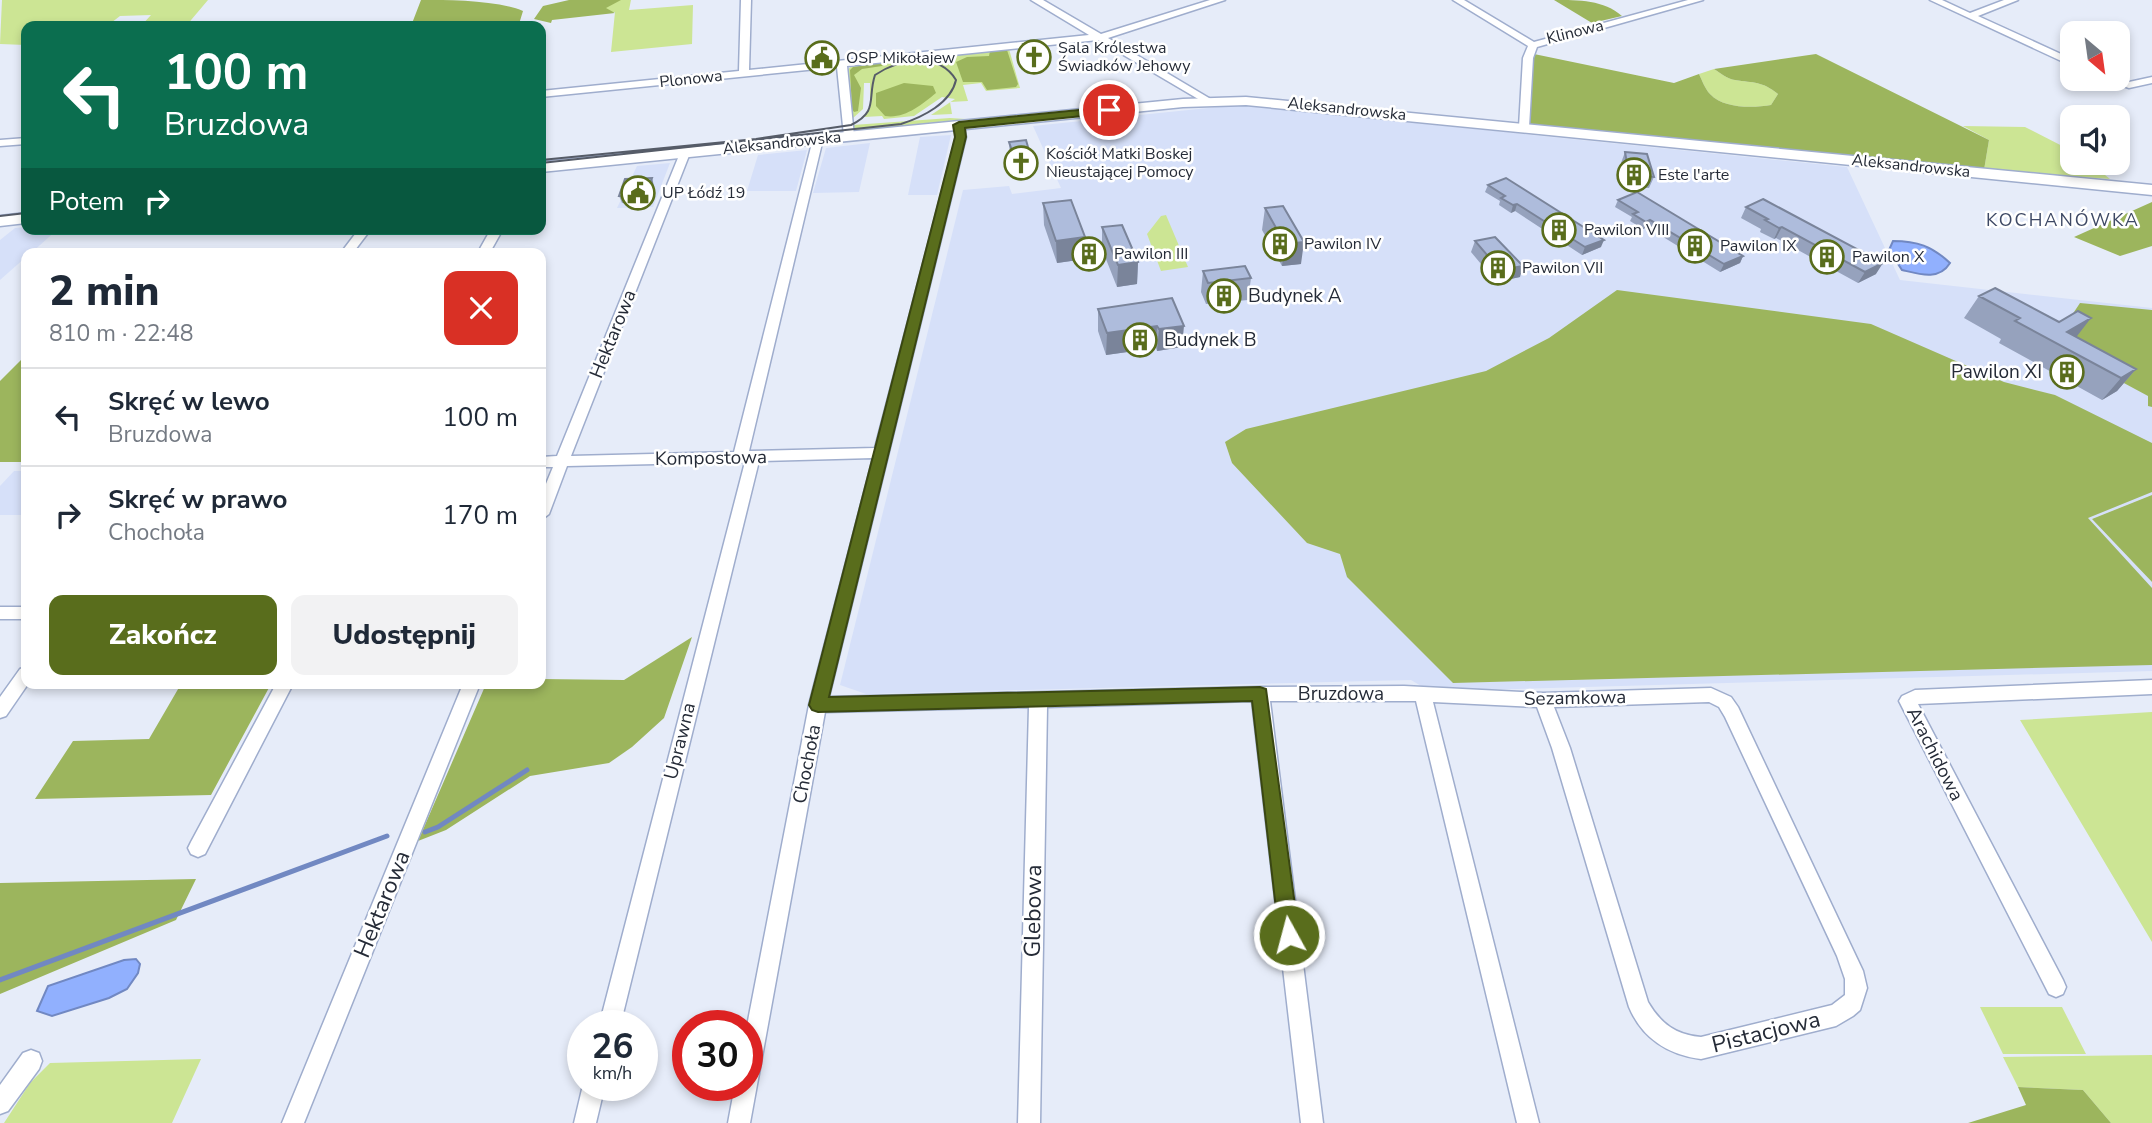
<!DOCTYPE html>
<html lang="pl">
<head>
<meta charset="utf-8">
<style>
  body { margin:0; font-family:"Nunito Sans",sans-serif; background:#f2f2f3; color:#1f2937; height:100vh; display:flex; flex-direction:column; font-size:26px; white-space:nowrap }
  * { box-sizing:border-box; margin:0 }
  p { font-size:23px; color:#747a83 }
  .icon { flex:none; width:38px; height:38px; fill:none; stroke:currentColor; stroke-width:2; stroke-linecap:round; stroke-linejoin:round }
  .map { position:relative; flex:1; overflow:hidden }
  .drawer { position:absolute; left:21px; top:248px; width:525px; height:441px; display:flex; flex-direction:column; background:#fff; border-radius:14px; box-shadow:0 4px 10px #0003 }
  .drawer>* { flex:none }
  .banner { position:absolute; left:21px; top:21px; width:525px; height:214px; border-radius:14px; box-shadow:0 4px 10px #0003; background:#0b6e4f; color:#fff; overflow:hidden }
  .needle { width:46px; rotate:151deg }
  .fabs { position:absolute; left:2060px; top:21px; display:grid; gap:14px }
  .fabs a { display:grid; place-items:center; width:70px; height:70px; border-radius:14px; background:#fff; box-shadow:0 4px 10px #0003; font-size:35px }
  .speed { position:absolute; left:567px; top:1010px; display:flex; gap:14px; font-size:35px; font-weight:700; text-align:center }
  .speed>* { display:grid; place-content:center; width:91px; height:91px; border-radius:50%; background:#fff; box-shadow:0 4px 10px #0003; line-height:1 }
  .speed small { font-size:18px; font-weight:400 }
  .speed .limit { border:10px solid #d22; background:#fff; color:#111 }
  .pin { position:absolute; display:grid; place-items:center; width:60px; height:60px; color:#fff; margin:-30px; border:4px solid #fff; border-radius:50%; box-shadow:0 2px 7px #0007 }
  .me { position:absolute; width:77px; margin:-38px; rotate:353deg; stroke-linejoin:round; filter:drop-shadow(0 0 5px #0008) }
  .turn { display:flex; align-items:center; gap:24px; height:147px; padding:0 28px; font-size:32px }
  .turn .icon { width:91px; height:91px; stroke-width:2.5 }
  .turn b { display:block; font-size:49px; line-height:60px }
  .then { display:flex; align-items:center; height:66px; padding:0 28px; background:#0003; gap:14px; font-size:26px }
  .round { display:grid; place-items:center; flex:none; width:74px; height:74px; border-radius:14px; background:#f2f2f3 }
  .head { display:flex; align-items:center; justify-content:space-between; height:119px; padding:0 28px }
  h1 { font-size:42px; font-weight:800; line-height:52px }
  .primary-button { display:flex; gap:14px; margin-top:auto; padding:14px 28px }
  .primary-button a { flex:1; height:80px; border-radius:14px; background:#596d1c; color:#fff; font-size:28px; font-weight:800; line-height:80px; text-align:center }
  .primary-button a+a { background:#f2f2f3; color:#1f2937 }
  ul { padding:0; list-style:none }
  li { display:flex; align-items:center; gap:21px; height:98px; padding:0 28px; border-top:2px solid #e0e1e3 }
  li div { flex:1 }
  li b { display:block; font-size:26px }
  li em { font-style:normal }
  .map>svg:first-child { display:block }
</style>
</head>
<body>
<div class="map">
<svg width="2152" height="1123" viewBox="0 0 2152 1123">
  <rect width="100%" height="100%" fill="#e6ecf9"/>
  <path fill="#d6e0f9" d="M1237 105 1847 167 1900 280 2152 308V495L2092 519 2152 582V671L1442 691 1428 690 1411 680 866 694 840 685 963 190 1009 186 1012 194 1061 188 1033 126Z
    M951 135 937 195H908L920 137Z
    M870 143 859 192 813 193 826 148Z
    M807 150 796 191H747L758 155Z
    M670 163 653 207 617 208 637 166Z
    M26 227V229H58L30 254H26V257L0 280V240L15 228Z
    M14 471H26V515H0V486Z"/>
  <path fill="#cce594" d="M2 0H208L186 26H141L151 15 120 16 107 26H26V45L0 44Z
    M578 0H631L629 10 693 5 692 44 611 52 615 12 572 15Z
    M1009 49 1020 88 986 91 981 83 963 85 968 101 950 102 952 114 931 115 955 99 942 97 914 116 884 119 882 116 864 117 870 107V83H864L863 109 852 119 846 71 853 65Z
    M1714 69C1720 73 1728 79 1735 80 1754 83 1762 81 1778 94L1771 105C1753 108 1724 109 1710 94 1705 89 1702 80 1699 74Z
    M950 118 966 119 854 131 853 125Z
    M1963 126 2025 127 2072 151V163H2090L2110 179 1984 170 1989 140Z
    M1166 215 1188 267 1161 271 1147 234 1161 216Z
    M2152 712V942L2020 720Z
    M1980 1007H2062L2086 1054H2003Z
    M2152 1055V1123H2111L2083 1090 2018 1087 2003 1057Z
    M201 1059 172 1123H4L30 1083 50 1063Z"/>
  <path fill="#9cb55d" d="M421 0C451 0 496 0 523 11L519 24 515 26H411Z
    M569 0H621L606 8 615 13 552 20 551 23 534 19 543 6Z
    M1554 0C1579 0 1604 0 1622 16L1592 23Z
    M1007 50 1018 84 1016 87 987 90 982 82H963L956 62 967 57 989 56 990 51Z
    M1534 54 1674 83 1699 74C1702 80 1705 89 1710 94 1724 109 1753 108 1771 105L1778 94C1762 81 1754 83 1735 80 1728 79 1720 73 1714 69L1816 54 1989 140 1984 170 1528 125Z
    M882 62 885 64 882 66 862 69 854 75 861 88 858 111 854 112 852 109 850 70 853 67Z
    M904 83 933 86 936 93C921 105 905 119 885 116L876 106V93Z
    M2152 202V246L2120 256 2074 237Z
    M1617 290 1871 324 2004 382 2055 395 2152 443V492L2088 518 2152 588V665L1453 683 1347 577 1340 554 1307 543 1232 463 1225 442 1246 429 1486 371 1549 338Z
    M2080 303 2152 310V407L2148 406V396L2122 382 2067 332 2068 321Z
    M26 355V462H0V381Z
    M2152 495V582L2092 519Z
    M692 637 664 718 632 747 609 763 530 776 446 830 418 841 486 684H541V679L624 680Z
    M181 684H271L211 795 35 799 73 741 149 739Z
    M196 879 176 920 0 994V883Z
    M2018 1087 2083 1090 2111 1123H1968L2026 1105Z"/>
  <path fill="#91b0fe" stroke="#7188c2" stroke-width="2" d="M1893 241C1917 241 1932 246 1950 263 1939 281 1919 274 1902 270L1889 250Z
    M136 959 140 964 138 973 127 989 109 998 52 1016 37 1011 48 986 124 960Z"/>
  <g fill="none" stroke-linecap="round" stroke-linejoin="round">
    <path stroke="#7188c2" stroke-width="5" d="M425 832 438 827 527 770
      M0 980 387 836"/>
    <defs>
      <path id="minor" d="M741 0H751L749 70 1089 35 1031 0H1043L1101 34 1210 0H1225L1108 38 1214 101 1205 103 1098 40 847 66 854 136 849 139 844 136 837 67 541 97V91L739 71Z
        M1453 0H1464L1534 42 1688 0H1703L1537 47 1533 58 1529 127 1524 130 1519 127 1523 58 1528 46Z
        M1930 0H1942L1970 13 2004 0H2018L1978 16 2072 59V66Z
        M257 23H275L280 26H252Z
        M2152 77V83L2129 88 2102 79 2129 82Z
        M955 123H963L966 137 829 697 1260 687 1404 686 1543 693 1711 688 1731 697 1738 707 1863 971 1867 988 1860 1010 1853 1016 1836 1026 1701 1059C1668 1055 1642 1038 1629 1007L1552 748 1537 707 1433 702 1539 1123H1517L1416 701H1270L1323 1123H1301L1252 701 1047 707 1040 1123H1018L1029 707 825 712 750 1123H728L735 1085H747V1026L809 705 873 458 759 461 620 1026H599L745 462 567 466 549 514 541 520V496L553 467H541V457L557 456 680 153 685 150 690 153 571 456 734 452 813 139 818 136 823 139 749 451 875 448 956 137ZM1709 702 1719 707 1725 717 1837 956 1845 979V995L1832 1005 1701 1037C1676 1035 1661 1024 1648 1002L1570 748 1554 707Z
        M26 138V144L0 146V140Z
        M359 229H371L352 254H340Z
        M491 229H503L489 254H477Z
        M0 607H26V619H0Z
        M26 667V684H28L6 716 0 718V697L20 669Z
        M2152 680V694L1918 704 2063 980 2066 987 2063 994 2056 997 2049 994 1899 701 1902 696 1915 690Z
        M276 684H293L205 854 198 857 191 854 188 848 191 842Z
        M463 684H480L304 1123H282Z
        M31 1050 39 1053 42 1061 39 1069 8 1111 0 1114V1085L23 1053Z
        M583 1085H605L596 1123H574Z"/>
      <path id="secondary" d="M1246 97 2152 185V195L1246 105 1183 107 541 172V162L1183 99Z
        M26 213V223L0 226V216Z"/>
    </defs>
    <use href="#minor" stroke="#9fadcd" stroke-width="3"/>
    <use href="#secondary" stroke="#9fadcd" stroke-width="3"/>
    <use href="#minor" fill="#fff" fill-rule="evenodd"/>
    <use href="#secondary" fill="#fff" fill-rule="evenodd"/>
    <path stroke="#565c68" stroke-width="2" d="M541 160 756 139 851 125C879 111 867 99 875 75 899 59 938 51 956 80 951 103 923 117 901 124L541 163
      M0 216 26 213"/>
  </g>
  <path fill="#96a2bd" d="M1023 44 1046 63 1029 65 1023 51Z
    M1009 142 1032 161 1033 175 1016 177 1010 156Z
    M1625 152 1654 177 1649 188 1625 186 1621 163Z
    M1488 185 1601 247 1582 255 1515 211 1511 213 1499 205 1500 201 1485 192Z
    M654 186 647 204 622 203 619 196Z
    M1618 200 1743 256 1740 263 1720 272 1647 227 1643 229 1630 221 1632 217 1615 207Z
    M1043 203 1085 259 1057 263 1044 225Z
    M1746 207 1876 274 1858 283 1776 238 1774 239 1760 232 1761 229 1741 218Z
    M1265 208 1301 264 1282 266 1262 230Z
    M1102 227 1138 262 1137 284 1117 287 1102 249Z
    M1475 241 1520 277 1496 282 1471 252Z
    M1203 271 1251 278 1248 300 1206 304 1201 292Z
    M1979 296 2076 337 2136 369 2117 391 2102 400 1999 343 2001 339 1964 318Z
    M1172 298 1182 347 1157 351 1156 348 1106 355 1098 331V309Z"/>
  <path fill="#7a849a" d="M1046 56V63L1029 65V58Z
    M652 178 654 186 647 204 645 196Z
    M1517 204 1515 211 1511 213 1513 205Z
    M1650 220 1647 227 1643 229 1646 222Z
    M1782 227 1776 238 1774 239 1779 228Z
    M1085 237V259L1057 263 1056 241Z
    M1604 240 1601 247 1582 255 1585 247Z
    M1304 242 1301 264 1282 266 1285 244Z
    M1743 256 1740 263 1720 272 1724 264Z
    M1138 262 1137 284 1117 287 1118 265Z
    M1883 263 1876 274 1858 283 1865 272Z
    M1523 266 1520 277 1496 282 1500 270Z
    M2091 318 2074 340 2067 332Z
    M1157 326 1156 348 1106 355 1107 333Z
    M1184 326 1182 347 1157 351 1159 329Z
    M2136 369 2117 391 2102 400 2121 378Z"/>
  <path fill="#aebcdc" stroke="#7a849a" stroke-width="2" d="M1040 42 1046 56 1029 58 1023 44Z
    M1026 140 1032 161 1016 162 1009 142Z
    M1625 152 1647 154 1654 177 1629 175Z
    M652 178 645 196H619L625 179Z
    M1506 178 1604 240 1585 247 1517 204 1513 205 1501 198 1505 196 1488 185Z
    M1637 192 1743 256 1724 264 1650 220 1646 222 1633 214 1638 212 1618 200Z
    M1763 199 1883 263 1865 272 1782 227 1779 228 1765 220 1768 219 1746 207Z
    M1071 200 1085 237 1056 241 1043 203Z
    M1283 206 1304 242 1285 244 1265 208Z
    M1122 225 1138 262 1118 265 1102 227Z
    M1495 237 1523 266 1500 270 1475 241Z
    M1245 266 1251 278 1208 283 1203 271Z
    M1995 288 2059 322 2078 311 2091 318 2067 332 2136 369 2121 378 2015 321 2020 318 1979 296Z
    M1172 298 1184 326 1159 329 1157 326 1107 333 1098 309Z"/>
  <path fill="#596d1c" stroke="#3a4712" stroke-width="2" d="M1109 107 1114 110 1112 113 965 128 966 137 829 697 1260 687 1266 689 1299 935 1296 942 1289 945 1282 942 1279 935 1252 701 818 712 812 710 809 705 955 137 953 125 959 122Z"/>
  <defs>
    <symbol id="church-ring" viewBox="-11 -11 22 22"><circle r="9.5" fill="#fff" stroke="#596d1c" stroke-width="1.5"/><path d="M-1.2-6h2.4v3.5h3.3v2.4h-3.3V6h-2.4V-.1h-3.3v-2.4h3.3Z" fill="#596d1c"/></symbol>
    <symbol id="civic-ring" viewBox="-11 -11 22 22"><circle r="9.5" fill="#fff" stroke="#596d1c" stroke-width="1.5"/><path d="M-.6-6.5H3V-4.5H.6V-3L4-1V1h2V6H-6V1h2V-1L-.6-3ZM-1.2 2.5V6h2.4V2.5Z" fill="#596d1c"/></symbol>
    <symbol id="building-ring" viewBox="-11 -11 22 22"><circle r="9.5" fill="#fff" stroke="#596d1c" stroke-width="1.5"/><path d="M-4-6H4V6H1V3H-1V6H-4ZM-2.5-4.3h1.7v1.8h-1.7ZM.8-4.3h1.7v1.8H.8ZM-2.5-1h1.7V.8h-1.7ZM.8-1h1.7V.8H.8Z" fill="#596d1c"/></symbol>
  </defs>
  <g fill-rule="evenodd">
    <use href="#church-ring" x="1015" y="38" width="38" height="38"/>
    <use href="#civic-ring" x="803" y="39" width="38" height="38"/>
    <use href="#church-ring" x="1002" y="144" width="38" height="38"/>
    <use href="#building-ring" x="1615" y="156" width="38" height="38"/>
    <use href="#civic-ring" x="619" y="174" width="38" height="38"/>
    <use href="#building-ring" x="1540" y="211" width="38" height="38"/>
    <use href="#building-ring" x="1261" y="225" width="38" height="38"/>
    <use href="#building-ring" x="1676" y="227" width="38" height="38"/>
    <use href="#building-ring" x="1070" y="235" width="38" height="38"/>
    <use href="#building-ring" x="1808" y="238" width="38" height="38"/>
    <use href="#building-ring" x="1479" y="249" width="38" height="38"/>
    <use href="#building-ring" x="1205" y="277" width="38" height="38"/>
    <use href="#building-ring" x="1121" y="321" width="38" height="38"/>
    <use href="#building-ring" x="2048" y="353" width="38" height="38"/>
  </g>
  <g text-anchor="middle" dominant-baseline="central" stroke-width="5" stroke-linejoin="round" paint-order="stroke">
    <g font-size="16" fill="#252b37" stroke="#fff">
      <text transform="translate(1575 32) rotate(-14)">Klinowa</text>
      <text transform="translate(691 79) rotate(-6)">Plonowa</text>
      <text transform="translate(1347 109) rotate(6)">Aleksandrowska</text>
      <text transform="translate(782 143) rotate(-6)">Aleksandrowska</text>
      <text transform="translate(1911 166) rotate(6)">Aleksandrowska</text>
    </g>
    <g font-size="16" fill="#252b37" stroke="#fff" text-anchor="start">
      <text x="1058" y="48">Sala Królestwa<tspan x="1058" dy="18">Świadków Jehowy</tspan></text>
      <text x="846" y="58">OSP Mikołajew</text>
      <text x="1046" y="154">Kościół Matki Boskej<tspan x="1046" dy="18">Nieustającej Pomocy</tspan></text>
      <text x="1658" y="175">Este l'arte</text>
      <text x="662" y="193">UP Łódź 19</text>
      <text x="1584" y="230">Pawilon VIII</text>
      <text x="1304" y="244">Pawilon IV</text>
      <text x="1720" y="246">Pawilon IX</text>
      <text x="1114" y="254">Pawilon III</text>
      <text x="1852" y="257">Pawilon X</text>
      <text x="1522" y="268">Pawilon VII</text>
    </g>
    <g font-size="18" letter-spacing="2" fill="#3e4965" stroke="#fff">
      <text x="2063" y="220">KOCHANÓWKA</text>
    </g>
    <g font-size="19" fill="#252b37" stroke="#fff" text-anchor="start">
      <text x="1248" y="296">Budynek A</text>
      <text x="1164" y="340">Budynek B</text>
      <text x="2042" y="372" text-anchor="end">Pawilon XI</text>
    </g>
    <g font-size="19" fill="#252b37" stroke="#fff">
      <text transform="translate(613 334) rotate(-68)">Hektarowa</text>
      <text transform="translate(711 458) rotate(-1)">Kompostowa</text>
      <text x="1341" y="694">Bruzdowa</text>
      <text transform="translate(1575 698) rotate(-1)">Sezamkowa</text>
      <text transform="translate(680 741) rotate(-76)">Uprawna</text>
      <text transform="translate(1935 754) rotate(63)">Arachidowa</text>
      <text transform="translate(807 764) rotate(-79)">Chochoła</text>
    </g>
    <g font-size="23" fill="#252b37" stroke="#fff">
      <text transform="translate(382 904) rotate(-68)">Hektarowa</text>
      <text transform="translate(1033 911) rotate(-89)">Glebowa</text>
      <text transform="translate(1766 1032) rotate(-14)">Pistacjowa</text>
    </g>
  </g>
</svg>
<div class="fabs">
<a><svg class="needle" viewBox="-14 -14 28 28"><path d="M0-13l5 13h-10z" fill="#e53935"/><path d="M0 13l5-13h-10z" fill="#747a83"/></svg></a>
<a><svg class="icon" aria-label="sound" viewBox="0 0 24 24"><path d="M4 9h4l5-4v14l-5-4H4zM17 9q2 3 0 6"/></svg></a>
</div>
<div class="speed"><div>26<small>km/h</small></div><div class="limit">30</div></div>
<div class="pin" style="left:1109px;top:110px;background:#d93025"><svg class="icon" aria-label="arrive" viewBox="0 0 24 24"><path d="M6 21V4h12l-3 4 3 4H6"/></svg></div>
<svg class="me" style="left:1289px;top:935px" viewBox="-20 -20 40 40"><circle r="17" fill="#596d1c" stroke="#fff" stroke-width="3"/><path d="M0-11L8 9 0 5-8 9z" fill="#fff"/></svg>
<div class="banner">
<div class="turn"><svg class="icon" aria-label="left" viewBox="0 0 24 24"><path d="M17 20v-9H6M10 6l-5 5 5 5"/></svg><div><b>100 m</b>Bruzdowa</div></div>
<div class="then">Potem<svg class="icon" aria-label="right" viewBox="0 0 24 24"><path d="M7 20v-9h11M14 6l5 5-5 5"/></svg></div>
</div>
<section class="drawer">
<div class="head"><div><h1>2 min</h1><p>810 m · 22:48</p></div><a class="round" style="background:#d93025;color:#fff"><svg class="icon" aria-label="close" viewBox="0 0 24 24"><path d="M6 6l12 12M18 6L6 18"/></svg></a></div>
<ul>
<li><svg class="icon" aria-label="left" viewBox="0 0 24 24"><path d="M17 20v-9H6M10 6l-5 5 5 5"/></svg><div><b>Skręć w lewo</b><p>Bruzdowa</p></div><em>100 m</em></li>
<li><svg class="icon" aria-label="right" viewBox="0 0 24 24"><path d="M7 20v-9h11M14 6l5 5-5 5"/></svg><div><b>Skręć w prawo</b><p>Chochoła</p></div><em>170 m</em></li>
</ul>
<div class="primary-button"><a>Zakończ</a><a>Udostępnij</a></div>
</section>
</div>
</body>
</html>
